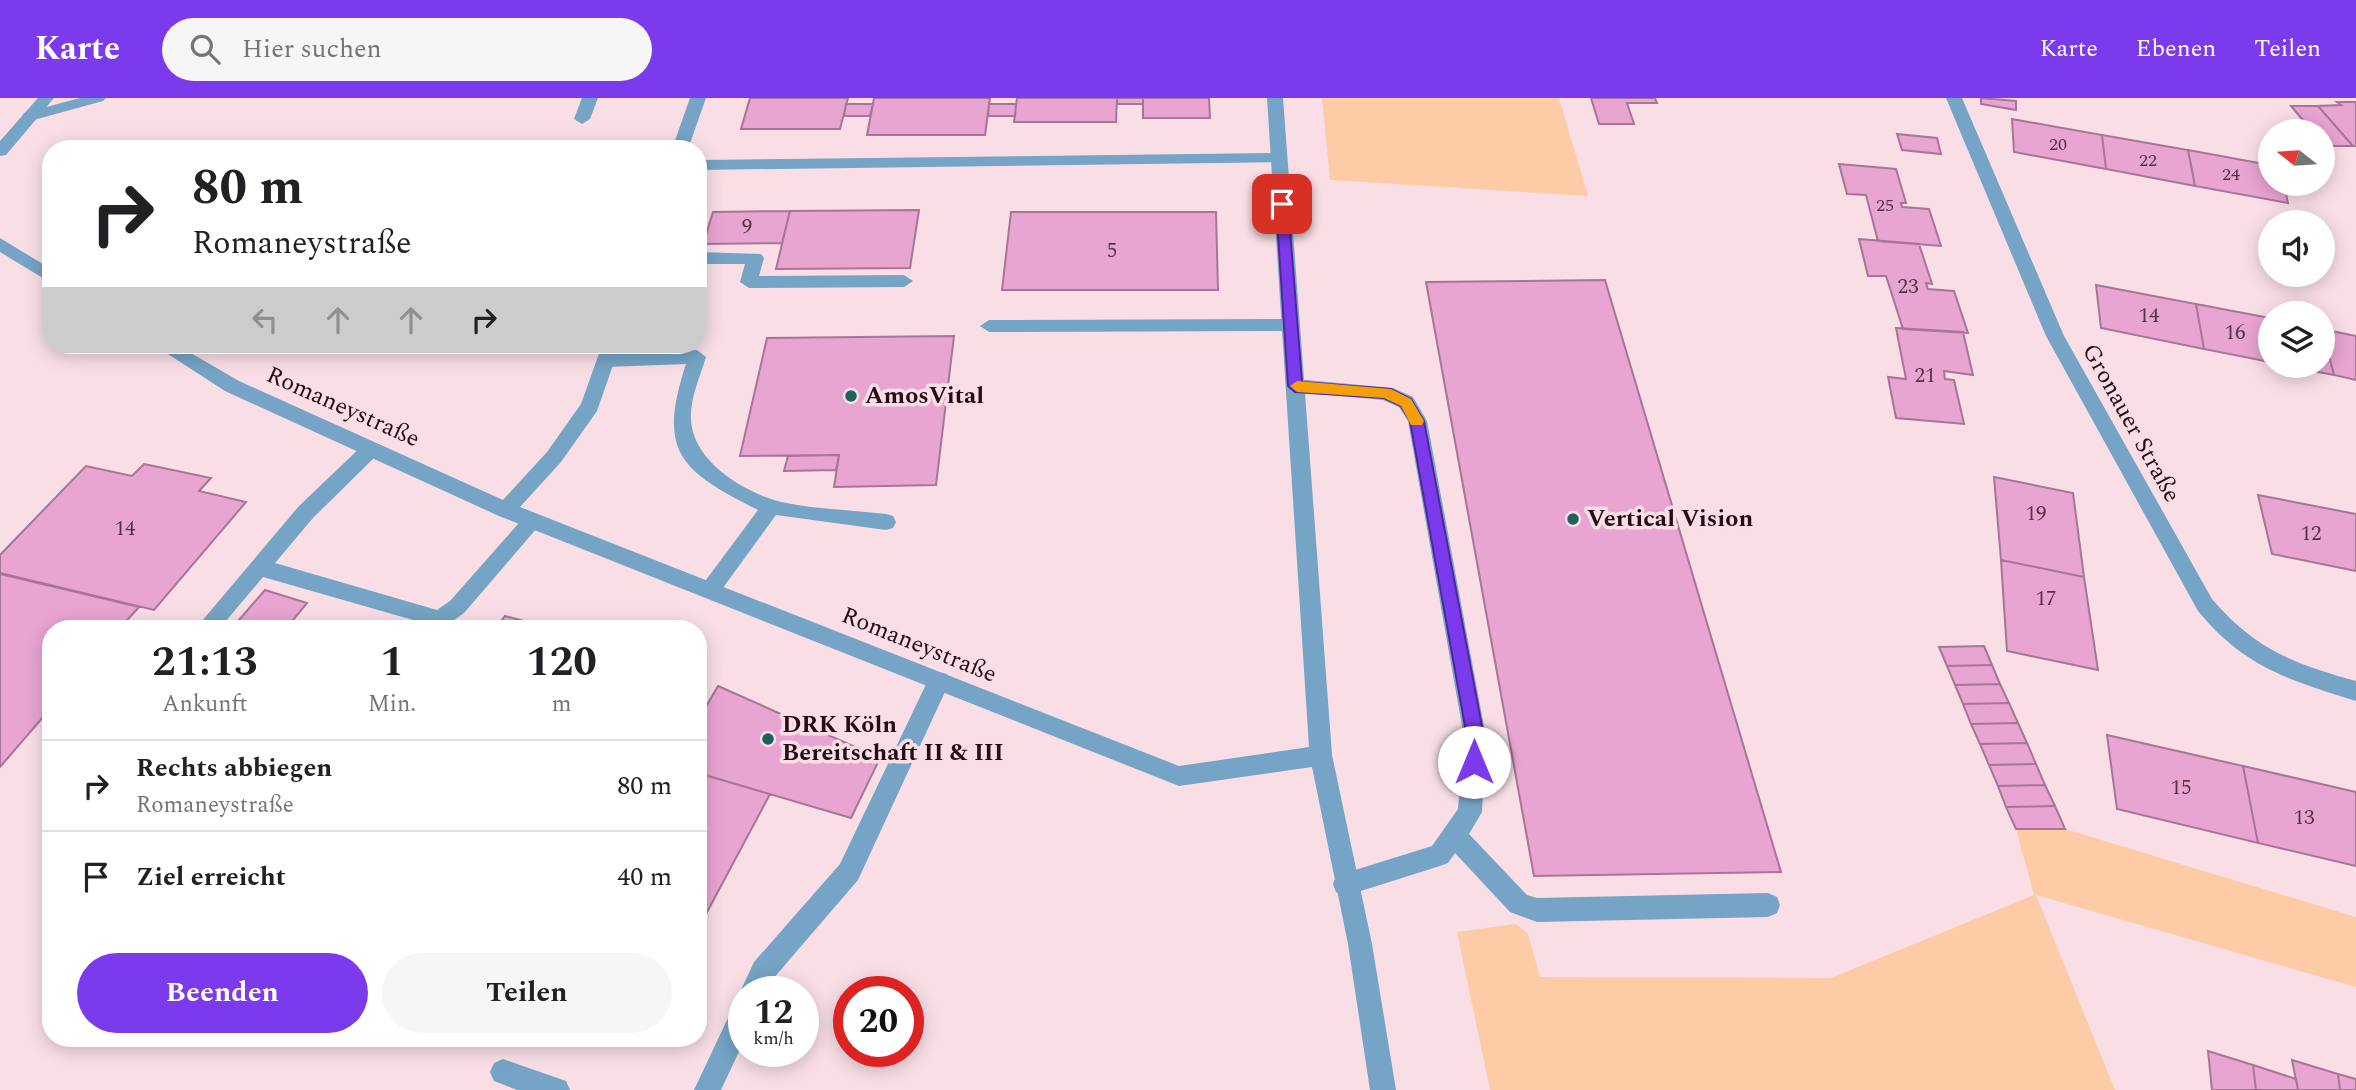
<!DOCTYPE html>
<html lang="de">
<head>
<meta charset="utf-8">
<style>
  body { margin:0; font-family:Spectral,serif; background:#f6f6f6; color:#202124; height:100vh; display:flex; flex-direction:column; font-size:26px; white-space:nowrap }
  * { box-sizing:border-box; margin:0 }
  p { font-size:23px; color:#757577 }
  .icon { flex:none; width:38px; height:38px; fill:none; stroke:currentColor; stroke-width:2; stroke-linecap:round; stroke-linejoin:round }
  .map { position:relative; flex:1; overflow:hidden }
  .panel { position:absolute; left:42px; top:522px; width:665px; height:427px; display:flex; flex-direction:column; background:#fff; border-radius:28px; box-shadow:0 4px 18px #0003 }
  .panel>* { flex:none }
  .hud { position:absolute; left:42px; top:42px; width:665px; height:214px; border-radius:28px; box-shadow:0 4px 18px #0003; background:#fff; color:#202124; overflow:hidden }
  .needle { width:46px; rotate:287deg }
  .controls { position:absolute; left:2258px; top:21px; display:grid; gap:14px }
  .controls a { display:grid; place-items:center; width:77px; height:77px; border-radius:50%; background:#fff; box-shadow:0 4px 18px #0003; font-size:35px }
  .speed { position:absolute; left:728px; top:878px; display:flex; gap:14px; font-size:35px; font-weight:700; text-align:center }
  .speed>* { display:grid; place-content:center; width:91px; height:91px; border-radius:50%; background:#fff; box-shadow:0 4px 18px #0003; line-height:1 }
  .speed small { font-size:18px; font-weight:400 }
  .speed .limit { border:10px solid #d22; background:#fff; color:#111 }
  .pin { position:absolute; display:grid; place-items:center; width:60px; height:60px; color:#fff; margin:-30px; border-radius:14px; box-shadow:0 4px 10px #0006 }
  .me { position:absolute; width:77px; margin:-38px; rotate:0deg; stroke-linejoin:round; filter:drop-shadow(0 0 5px #0008) }
  .turn { display:flex; align-items:center; gap:24px; height:147px; padding:0 35px; font-size:32px }
  .turn .icon { width:91px; height:91px; stroke-width:2.5 }
  .turn b { display:block; font-size:49px; line-height:60px }
  .lanes { display:flex; align-items:center; height:66px; padding:0 35px; background:#0003; justify-content:center; gap:35px; direction:ltr }
  .lanes .off { opacity:.35 }
  .eta { display:flex; justify-content:space-evenly; align-items:center; height:119px; text-align:center }
  .eta b { font-size:42px; font-weight:700; line-height:49px }
  .button { display:flex; gap:14px; margin-top:auto; padding:14px 35px }
  .button a { flex:1; height:80px; border-radius:42px; background:#7c3aed; color:#fff; font-size:28px; font-weight:700; line-height:80px; text-align:center }
  .button a+a { background:#f6f6f6; color:#202124 }
  ul { padding:0; list-style:none }
  li { display:flex; align-items:center; gap:21px; height:91px; padding:0 35px; border-top:2px solid #e0e0e0 }
  li div { flex:1 }
  li b { display:block; font-size:26px }
  li em { font-style:normal }
  header { display:flex; align-items:center; gap:42px; box-sizing:border-box; height:98px; padding:0 35px; background:#7c3aed; color:#fff }
  header strong { font-size:33px }
  nav { display:flex; gap:38px; margin-inline-start:auto; font-size:24px }
  .search { width:490px; height:63px; background:#f6f6f6; display:flex; align-items:center; gap:18px; box-sizing:border-box; padding:0 24px; border-radius:38px; color:#757577; font-size:26px }
  .map>svg:first-child { display:block }
</style>
</head>
<body>
<header>
<strong>Karte</strong>
<div class="search"><svg class="icon" aria-label="search" viewBox="0 0 24 24"><circle cx="10" cy="10" r="6"/><path d="M15 15l6 6"/></svg>Hier suchen</div>
<nav><a>Karte</a><a>Ebenen</a><a>Teilen</a></nav>
</header>
<div class="map">
<svg width="2356" height="992" viewBox="0 0 2356 992">
  <rect width="100%" height="100%" fill="#f9dee6"/>
  <path fill="#fdcca6" d="M1322 0H1559L1588 98 1330 82Z
    M2016 731H2065L2356 819V889L2036 797 2115 992H1490L1457 834 1516 826 1528 836 1540 879 1831 880 2034 797Z"/>
  <path fill="#e8a5d2" stroke="#a77596" stroke-width="2" d="M750 0H848L840 31H741Z
    M874 0H990L985 37H867Z
    M1017 0H1117L1116 24H1014Z
    M1117 0H1143V6H1117Z
    M1143 0H1209L1210 20H1143Z
    M1591 0H1655L1657 5H1627L1634 26H1599Z
    M1981 0 2016 3V12L1981 6Z
    M2337 4H2356V48H2353L2318 8 2341 7Z
    M846 6H873L870 18H844Z
    M989 6H1016L1015 18H988Z
    M2291 8H2318L2353 48H2325L2322 33H2312Z
    M2012 21 2102 37 2106 71 2014 54Z
    M1897 36 1937 40 1941 56 1902 52Z
    M2102 37 2188 52 2195 88 2106 71Z
    M2188 52 2270 67V86H2284L2288 105 2195 88Z
    M1839 66 1896 71 1906 105H1901L1902 109 1929 111 1941 148 1878 143 1866 97 1847 96Z
    M919 112 910 170 776 171 790 113Z
    M790 113 782 145 703 146 713 114Z
    M1011 114H1216L1218 192H1002Z
    M1859 141 1919 146 1932 186 1926 185 1928 191 1954 193 1968 235 1903 231 1886 178H1868Z
    M1605 182 1781 774 1534 778 1426 184Z
    M2096 187 2196 206 2204 251 2101 230Z
    M2196 206 2270 220V264L2204 251Z
    M1896 230 1963 234 1973 277 1944 273 1945 281 1954 282 1964 326 1896 320 1888 279 1906 281Z
    M2322 231 2356 238V282L2334 277Z
    M2322 231 2334 277 2286 268H2322Z
    M954 238 936 387 834 389 839 357 740 358 767 240Z
    M839 357 836 372 784 373 788 358Z
    M144 366 211 380 199 393 246 404 154 512 0 475V457L86 368 132 378Z
    M1994 379 2073 395 2084 479 2001 462Z
    M2258 397 2356 416V473L2272 456Z
    M2001 462 2084 479 2098 572 2007 553Z
    M0 476 139 509 120 530H51V610L0 669Z
    M265 492 307 505 288 528 298 530H232Z
    M505 518 550 530H496Z
    M1984 548 1992 567 1947 568 1939 549Z
    M1992 567 2000 586 1955 587 1947 568Z
    M2000 586 2009 605 1963 606 1955 587Z
    M718 588 880 660 851 720 698 675V622Z
    M2009 605 2018 625 1971 626 1963 606Z
    M2018 625 2027 645 1980 646 1971 626Z
    M2107 637 2243 668 2258 745 2117 711Z
    M2027 645 2036 666 1989 667 1980 646Z
    M2036 666 2045 687 1998 688 1989 667Z
    M2243 668 2356 694V768L2258 745Z
    M698 675 770 696 698 831Z
    M2045 687 2055 708 2006 709 1998 688Z
    M2055 708 2065 731H2016L2006 709Z
    M2208 953 2253 967 2256 992H2212Z
    M2292 962 2338 976 2340 992H2298Z
    M2253 967 2296 981 2298 992H2256Z
    M2338 976 2356 981V992H2340Z"/>
  <g fill="none" stroke-linecap="round" stroke-linejoin="round">
    <path fill="#75a4c6" fill-rule="evenodd" d="M80 0H106L103 3 30 23 22 18 24 15Z
      M582 0H598L590 21 582 26 574 21Z
      M1279 55 1285 56V64L698 72V62Z
      M698 154 761 156 764 160 759 178 904 177 913 183 904 189 749 190 740 184 745 166H698Z
      M1290 221 1299 227 1290 233 989 234 980 228 989 222Z
      M697 252 706 259C700 279 690 300 691 321 692 361 739 391 774 402 805 411 853 412 886 416L893 418 896 424 893 430 886 432 776 417 717 498 710 501 703 498 700 492 703 486 758 412C680 373 657 354 686 266L606 269 597 262 606 255Z
      M1295 281 1393 290 1413 299 1427 323 1486 639 1482 714 1469 736 1527 797 1537 800 1768 795 1777 799 1780 807 1777 815 1768 819 1537 824 1510 814 1455 755 1448 765 1440 768 1345 798 1336 794 1333 786 1336 778 1432 748 1458 711 1464 639 1408 323 1399 309 1383 302 1288 293 1286 288Z
      M371 344 378 346 381 351 378 356 313 420 275 465 437 512 450 503 526 417H540L543 423 464 515 443 530H418L420 524 263 479 220 530H196L299 408 364 346Z
      M939 574 947 576 950 583 858 782 772 882 766 894H744V943L721 992H694L735 905 743 901 740 894 754 864 840 766 931 576Z
      M503 961 566 983 570 992H517L494 983 490 974 494 965Z"/>
    <path fill="#75a4c6" fill-rule="evenodd" d="M38 0H54L6 57 0 58V43Z
      M690 0H706L688 51H672Z
      M1267 0H1283L1332 657 1372 846 1396 992H1370L1348 846 1312 669 1179 688 499 418 225 293 154 247H177L239 283 503 402 547 354 581 306 602 247H620L597 313 561 364 520 409 1179 668 1309 649Z
      M1946 0H1962L2064 238 2212 501C2256 552 2293 565 2356 583V603C2289 582 2244 569 2198 513L2046 238Z
      M0 140 51 171V185L0 154Z"/>
  </g>
  <path fill="#7c3aed" stroke="#51269a" stroke-width="2" d="M1282 102 1288 106 1302 284 1391 291 1411 301 1424 323 1484 639 1482 664 1474 672 1465 664 1467 639 1410 323 1401 308 1384 300 1295 294 1288 288 1276 106Z"/>
  <path fill="#f59e0b" d="M1297 283 1391 291 1411 301 1424 323 1422 327H1411L1401 308 1384 300 1297 294 1290 288Z"/>
  <g fill="#1c6458" stroke="#f9dee6" stroke-width="2.5">
    <circle cx="851" cy="298" r="7"/>
    <circle cx="1573" cy="421" r="7"/>
    <circle cx="768" cy="641" r="7"/>
  </g>
  <g text-anchor="middle" dominant-baseline="central" stroke-width="7" stroke-linejoin="round" paint-order="stroke">
    <g font-size="18" fill="#543444">
      <text x="2058" y="46">20</text>
      <text x="2148" y="62">22</text>
      <text x="2231" y="76">24</text>
      <text x="1885" y="107">25</text>
    </g>
    <g font-size="21" fill="#543444">
      <text x="747" y="129">9</text>
      <text x="1112" y="153">5</text>
      <text x="1908" y="189">23</text>
      <text x="2149" y="218">14</text>
      <text x="2235" y="235">16</text>
      <text x="1925" y="278">21</text>
      <text x="2036" y="416">19</text>
      <text x="125" y="431">14</text>
      <text x="2311" y="436">12</text>
      <text x="2046" y="501">17</text>
      <text x="2181" y="690">15</text>
      <text x="2304" y="720">13</text>
    </g>
    <g font-size="24" font-weight="bold" fill="#230e15" stroke="#f9dee6" text-anchor="start">
      <text x="865" y="298">AmosVital</text>
      <text x="1587" y="421">Vertical Vision</text>
      <text x="782" y="627">DRK Köln<tspan x="782" dy="28">Bereitschaft II &amp; III</tspan></text>
    </g>
    <g font-size="24" fill="#230e15" stroke="#f9dee6">
      <text transform="translate(343 309) rotate(24)">Romaneystraße</text>
      <text transform="translate(2131 325) rotate(61)">Gronauer Straße</text>
      <text transform="translate(919 547) rotate(22)">Romaneystraße</text>
    </g>
  </g>
</svg>
<div class="controls">
<a><svg class="needle" viewBox="-14 -14 28 28"><path d="M0-13l5 13h-10z" fill="#e53935"/><path d="M0 13l5-13h-10z" fill="#757577"/></svg></a>
<a><svg class="icon" aria-label="sound" viewBox="0 0 24 24"><path d="M4 9h4l5-4v14l-5-4H4zM17 9q2 3 0 6"/></svg></a>
<a><svg class="icon" aria-label="layers" viewBox="0 0 24 24"><path d="M12 4l9 5-9 5-9-5zM3 14l9 5 9-5"/></svg></a>
</div>
<div class="speed"><div>12<small>km/h</small></div><div class="limit">20</div></div>
<div class="pin" style="left:1282px;top:106px;background:#d93025"><svg class="icon" aria-label="arrive" viewBox="0 0 24 24"><path d="M6 21V4h12l-3 4 3 4H6"/></svg></div>
<svg class="me" style="left:1474px;top:664px" viewBox="-20 -20 40 40"><circle r="19" fill="#fff"/><path d="M0-13L10 11 0 6-10 11z" fill="#7c3aed"/></svg>
<div class="hud">
<div class="turn"><svg class="icon" aria-label="right" viewBox="0 0 24 24"><path d="M7 20v-9h11M14 6l5 5-5 5"/></svg><div><b>80 m</b>Romaneystraße</div></div>
<div class="lanes"><svg class="icon off" aria-label="left" viewBox="0 0 24 24"><path d="M17 20v-9H6M10 6l-5 5 5 5"/></svg><svg class="icon off" aria-label="ahead" viewBox="0 0 24 24"><path d="M12 20V5M6 11l6-6 6 6"/></svg><svg class="icon off" aria-label="ahead" viewBox="0 0 24 24"><path d="M12 20V5M6 11l6-6 6 6"/></svg><svg class="icon" aria-label="right" viewBox="0 0 24 24"><path d="M7 20v-9h11M14 6l5 5-5 5"/></svg></div>
</div>
<section class="panel">
<div class="eta">
<div><b>21:13</b><p>Ankunft</p></div>
<div><b>1</b><p>Min.</p></div>
<div><b>120</b><p>m</p></div>
</div>
<ul>
<li><svg class="icon" aria-label="right" viewBox="0 0 24 24"><path d="M7 20v-9h11M14 6l5 5-5 5"/></svg><div><b>Rechts abbiegen</b><p>Romaneystraße</p></div><em>80 m</em></li>
<li><svg class="icon" aria-label="arrive" viewBox="0 0 24 24"><path d="M6 21V4h12l-3 4 3 4H6"/></svg><div><b>Ziel erreicht</b></div><em>40 m</em></li>
</ul>
<div class="button"><a>Beenden</a><a>Teilen</a></div>
</section>
</div>
</body>
</html>
